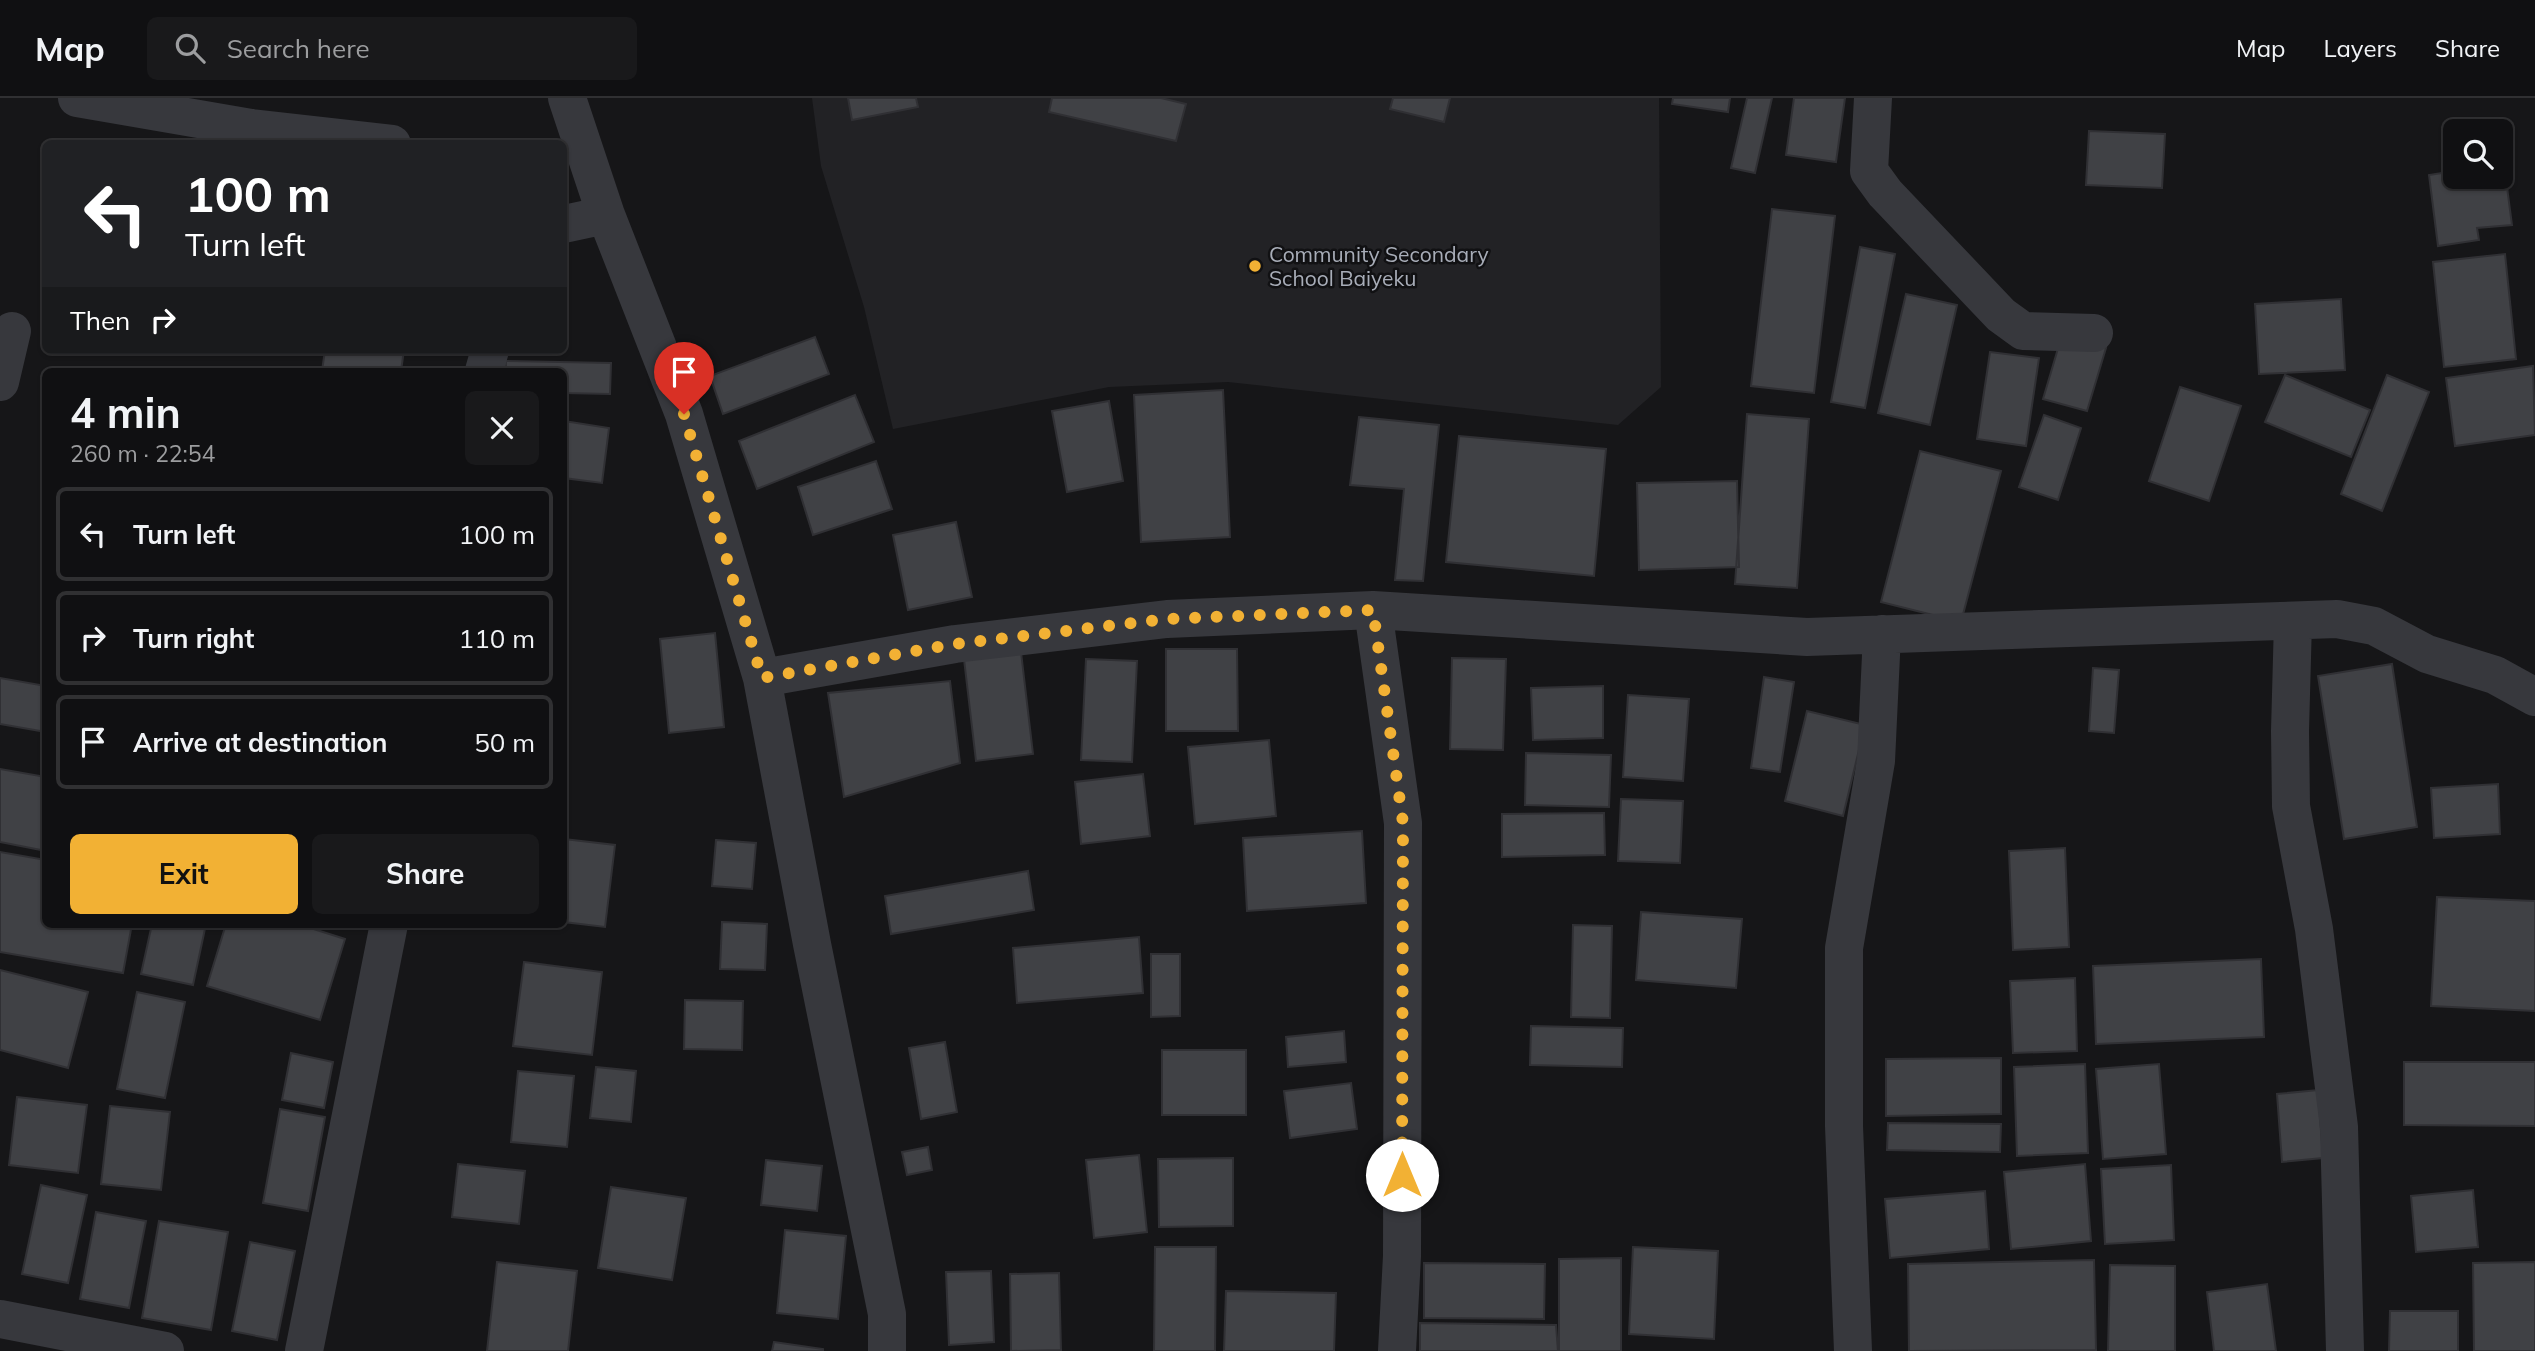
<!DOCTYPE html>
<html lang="en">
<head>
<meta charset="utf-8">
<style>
  body { margin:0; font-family:Mulish,sans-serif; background:#19191b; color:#f1f3f6; height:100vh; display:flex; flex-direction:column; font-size:26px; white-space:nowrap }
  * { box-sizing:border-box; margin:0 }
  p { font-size:23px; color:#9c9d9f }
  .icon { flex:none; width:38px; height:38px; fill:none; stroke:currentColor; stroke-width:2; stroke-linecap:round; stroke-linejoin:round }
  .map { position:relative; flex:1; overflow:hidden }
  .panel { position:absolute; left:42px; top:270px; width:525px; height:560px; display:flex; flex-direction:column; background:#101012; border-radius:10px; box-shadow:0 2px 5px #0004,0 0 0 2px #303032 }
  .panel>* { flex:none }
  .banner { position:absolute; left:42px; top:42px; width:525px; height:214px; border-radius:10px; box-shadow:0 2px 5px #0004,0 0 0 2px #303032; background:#202124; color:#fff; overflow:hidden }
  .controls { position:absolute; left:2443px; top:21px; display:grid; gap:14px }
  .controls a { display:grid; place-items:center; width:70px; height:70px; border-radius:10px; background:#101012; box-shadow:0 2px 5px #0004,0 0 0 2px #303032; font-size:35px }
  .pin { position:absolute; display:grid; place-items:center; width:60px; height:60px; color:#fff; margin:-72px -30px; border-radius:50% 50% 50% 0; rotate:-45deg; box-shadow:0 0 7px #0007 }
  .pin .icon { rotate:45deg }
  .me { position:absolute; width:77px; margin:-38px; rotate:0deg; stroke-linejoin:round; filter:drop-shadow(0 0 5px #0008) }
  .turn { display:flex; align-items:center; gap:24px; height:147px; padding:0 28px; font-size:32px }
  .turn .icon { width:91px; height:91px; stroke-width:2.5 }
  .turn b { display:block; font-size:49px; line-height:60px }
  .then { display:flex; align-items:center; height:66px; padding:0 28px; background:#0003; gap:14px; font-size:26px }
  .round { display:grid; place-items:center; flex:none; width:74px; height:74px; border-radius:10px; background:#19191b }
  .headline { display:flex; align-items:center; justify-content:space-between; height:119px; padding:0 28px }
  h1 { font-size:42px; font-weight:700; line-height:52px }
  .primary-button { display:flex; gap:14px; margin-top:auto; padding:14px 28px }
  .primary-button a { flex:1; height:80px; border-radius:10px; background:#f2b134; color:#111; font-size:28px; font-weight:700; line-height:80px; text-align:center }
  .primary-button a+a { background:#19191b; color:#f1f3f6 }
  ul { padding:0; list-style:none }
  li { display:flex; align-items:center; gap:21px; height:94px; margin:0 14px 10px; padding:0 14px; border:4px solid #303032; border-radius:10px }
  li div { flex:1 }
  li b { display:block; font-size:26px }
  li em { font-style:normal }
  header { display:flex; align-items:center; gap:42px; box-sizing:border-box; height:98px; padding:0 35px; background:#101012; border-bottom:2px solid #303032 }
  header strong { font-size:33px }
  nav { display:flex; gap:38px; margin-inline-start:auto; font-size:24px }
  .search { width:490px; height:63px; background:#19191b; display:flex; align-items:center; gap:18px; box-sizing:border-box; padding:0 24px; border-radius:10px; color:#9c9d9f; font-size:26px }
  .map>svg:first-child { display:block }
</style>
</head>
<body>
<header>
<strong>Map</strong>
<div class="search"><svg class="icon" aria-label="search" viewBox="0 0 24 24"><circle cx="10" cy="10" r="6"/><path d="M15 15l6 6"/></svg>Search here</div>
<nav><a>Map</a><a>Layers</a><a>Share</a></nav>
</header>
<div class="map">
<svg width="2535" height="1253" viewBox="0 0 2535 1253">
  <rect width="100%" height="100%" fill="#161618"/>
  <path fill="#222225" d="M812 0H1659L1661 289 1618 327 1228 284 1109 289 893 331 864 209 821 68Z"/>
  <path fill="#404145" stroke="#303034" stroke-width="2" d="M848 0H916L918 9 852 22Z
    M1052 0H1161L1186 6 1176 43 1049 14Z
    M1393 0H1450L1444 24 1390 11Z
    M1673 0H1730L1728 14 1672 6Z
    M1747 0H1772L1755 75 1731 70Z
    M1794 0H1845L1836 64 1786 57Z
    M2089 33 2165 36 2162 90 2086 87Z
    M2504 66 2512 127 2477 130 2479 142 2438 148 2429 77 2455 73V79H2501V67Z
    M1772 111 1835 118 1814 295 1751 288Z
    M1860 149 1895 156 1865 310 1831 304Z
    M2505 156 2516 261 2444 269 2433 164Z
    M1906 196 1957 207 1930 327 1878 315Z
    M2341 201 2345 272 2259 276 2255 206Z
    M2062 237 2106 250 2087 313 2043 301Z
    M815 239 829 276 723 316 710 278Z
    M325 252H404L401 273H322Z
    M1990 254 2039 260 2026 348 1977 341Z
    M506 263 611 265 610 296 564 295V273H506Z
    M2533 268 2535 337 2455 348 2446 280Z
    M2285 277 2370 312 2351 359 2265 324Z
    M2387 277 2429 294 2382 413 2341 396Z
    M2180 289 2241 308 2209 403 2149 383Z
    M1223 292 1230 439 1141 444 1134 297Z
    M855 297 874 344 757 391 739 343Z
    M1109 303 1123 383 1067 394 1052 313Z
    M1747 316 1809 321 1797 490 1735 486Z
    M2044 317 2081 330 2058 402 2019 389Z
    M1359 319 1439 327 1423 483 1395 482 1404 391 1350 387Z
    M564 323 609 330 602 385 564 380Z
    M1459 338 1606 351 1594 478 1446 464Z
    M1920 353 2001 373 1961 524 1881 504Z
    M876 363 892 411 813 437 798 389Z
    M1737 383 1739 469 1639 472 1637 385Z
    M956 424 972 499 908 512 893 437Z
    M715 535 724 629 669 635 660 541Z
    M1166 551H1237L1238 633H1166Z
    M1021 554 1033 656 976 663 964 561Z
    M1452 560 1506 561 1503 652 1450 651Z
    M1086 561 1137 563 1132 664 1081 662Z
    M2392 566 2417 729 2344 741 2318 578Z
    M2093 570 2119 572 2114 635 2089 633Z
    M1764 579 1794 584 1780 674 1751 670Z
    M0 580 46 588V634L0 626Z
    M950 583 960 665 844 699 828 595Z
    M1603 588V640L1533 642 1531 590Z
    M1628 597 1689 601 1683 683 1623 679Z
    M1807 613 1865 627 1843 718 1785 703Z
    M1269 642 1276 718 1195 726 1188 649Z
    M1526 655 1611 657 1609 709 1525 707Z
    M0 671 46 679V753L0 744Z
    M1143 676 1150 738 1081 746 1075 684Z
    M2498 686 2500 736 2434 740 2431 690Z
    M1621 701 1683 703 1680 765 1618 763Z
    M1604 715 1605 757 1502 759V716Z
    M1362 733 1366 805 1247 813 1243 740Z
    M564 741 615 747 605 829 564 824Z
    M716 742 756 745 752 791 712 788Z
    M2065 750 2069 849 2013 852 2009 753Z
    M0 754 46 762V826H132L123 875 0 854Z
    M1028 773 1034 812 891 836 885 798Z
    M2437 799 2535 803V913L2431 908Z
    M1641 814 1742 821 1736 890 1636 882Z
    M722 824 767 826 765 872 720 871Z
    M152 826H206L193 887 141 876Z
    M226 826H298L345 841 320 922 207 888Z
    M1573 827 1612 828 1610 920 1571 919Z
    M1139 839 1143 895 1017 905 1013 850Z
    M1151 856H1180V918L1151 919Z
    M2261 861 2264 939 2096 946 2093 868Z
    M524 864 602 874 592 957 513 948Z
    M0 872 88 894 68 970 0 952Z
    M2075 880 2077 953 2013 955 2010 883Z
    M137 894 185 904 165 1000 117 991Z
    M685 902 743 903 742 952 684 951Z
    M1531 928 1623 930 1622 969 1530 967Z
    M1344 933 1346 964 1288 969 1286 939Z
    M945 944 957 1014 921 1021 909 950Z
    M1162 952H1246V1017H1162Z
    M291 955 333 964 324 1010 282 1002Z
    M2001 960V1016L1886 1018V961Z
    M2404 964H2535V1028L2404 1027Z
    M2085 966 2088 1055 2017 1058 2014 969Z
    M2159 966 2166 1056 2103 1061 2096 971Z
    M596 969 636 973 631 1024 590 1020Z
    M518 973 574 978 567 1049 511 1044Z
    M1351 985 1357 1031 1290 1040 1284 993Z
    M2318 992 2323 1060 2282 1064 2277 996Z
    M17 999 87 1007 78 1075 9 1067Z
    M110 1008 170 1014 161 1092 101 1086Z
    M280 1011 325 1019 308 1113 263 1105Z
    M1888 1025 2001 1026 2000 1054 1887 1052Z
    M928 1049 932 1072 907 1077 902 1054Z
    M1139 1057 1147 1134 1094 1140 1086 1062Z
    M1233 1060V1128L1159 1129 1158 1061Z
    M766 1062 822 1068 817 1113 761 1107Z
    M458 1066 525 1073 519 1126 452 1119Z
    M2085 1066 2091 1143 2011 1151 2004 1074Z
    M2171 1067 2174 1142 2105 1146 2101 1071Z
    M41 1087 87 1097 68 1185 22 1176Z
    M611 1089 686 1100 672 1182 598 1170Z
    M2473 1092 2478 1149 2416 1154 2411 1098Z
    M1985 1093 1989 1151 1890 1160 1885 1101Z
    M96 1114 146 1123 129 1210 80 1201Z
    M159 1123 228 1134 211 1232 142 1220Z
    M785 1132 846 1138 838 1221 777 1215Z
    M250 1144 295 1153 277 1242 232 1233Z
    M1155 1149H1216L1215 1253H1154Z
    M1633 1149 1718 1153 1714 1241 1629 1236Z
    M1621 1160V1253H1559V1161Z
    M2094 1162 2096 1252 1909 1253 1908 1166Z
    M497 1164 577 1173 568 1253H487Z
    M2535 1164V1253H2474L2473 1165Z
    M1424 1165 1545 1166 1544 1221 1424 1220Z
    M2110 1167 2175 1168V1253H2108Z
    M991 1173 994 1244 949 1247 946 1174Z
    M1059 1175 1061 1252 1011 1253 1010 1176Z
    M2267 1186 2276 1253H2214L2207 1194Z
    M1226 1193 1336 1195 1334 1253H1224Z
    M2390 1213H2458V1253H2389Z
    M1420 1225 1556 1227 1558 1253H1420Z
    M774 1244 823 1251V1253H772Z"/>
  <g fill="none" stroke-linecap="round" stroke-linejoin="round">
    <path stroke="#37383d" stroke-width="38" d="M77 0 251 30 392 46
      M567 0 606 117 684 316 762 580 812 846 887 1216V1253
      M1873 0 1869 73 1885 95 2001 217 2023 233 2094 235
      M564 126 606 117
      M484 273 490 252
      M0 284 12 233
      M1373 512 1403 725 1402 1158 1397 1253
      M2293 523 2290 633 2291 708 2314 831 2339 1029 2345 1253
      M762 580 955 546 1167 521 1373 512 1807 539 2337 521 2374 528 2427 556 2495 577 2535 599
      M0 1221 165 1253
      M304 1253 389 826
      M1853 1253 1844 1028V850L1876 663 1882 536"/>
  </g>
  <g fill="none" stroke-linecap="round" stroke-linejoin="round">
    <path stroke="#f2b134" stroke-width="12" stroke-dasharray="0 21.6" d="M684 316 762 580 955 546 1167 521 1373 512 1403 725 1402 1077"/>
  </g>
  <circle fill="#f2b134" stroke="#111113" stroke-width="2.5" cx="1255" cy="168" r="7"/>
  <g text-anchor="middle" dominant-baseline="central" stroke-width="5" stroke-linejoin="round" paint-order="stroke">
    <g font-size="21" fill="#a8adb8" stroke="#111113" text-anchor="start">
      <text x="1269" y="156">Community Secondary<tspan x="1269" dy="24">School Baiyeku</tspan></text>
    </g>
  </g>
</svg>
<div class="controls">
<a><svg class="icon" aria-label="search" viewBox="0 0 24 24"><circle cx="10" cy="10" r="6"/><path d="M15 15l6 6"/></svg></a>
</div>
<div class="pin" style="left:684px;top:316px;background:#d93025"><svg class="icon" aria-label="arrive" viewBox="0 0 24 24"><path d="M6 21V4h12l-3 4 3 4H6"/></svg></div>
<svg class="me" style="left:1402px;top:1077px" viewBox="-20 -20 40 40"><circle r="19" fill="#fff"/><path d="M0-13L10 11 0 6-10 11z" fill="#f2b134"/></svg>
<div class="banner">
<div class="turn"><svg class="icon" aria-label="left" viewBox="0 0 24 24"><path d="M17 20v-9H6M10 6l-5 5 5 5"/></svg><div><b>100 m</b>Turn left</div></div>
<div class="then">Then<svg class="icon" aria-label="right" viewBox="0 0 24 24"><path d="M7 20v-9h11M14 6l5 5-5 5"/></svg></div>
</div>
<section class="panel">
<div class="headline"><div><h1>4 min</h1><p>260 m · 22:54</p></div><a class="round"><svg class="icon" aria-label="close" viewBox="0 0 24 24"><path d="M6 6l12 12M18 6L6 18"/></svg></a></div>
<ul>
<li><svg class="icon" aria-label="left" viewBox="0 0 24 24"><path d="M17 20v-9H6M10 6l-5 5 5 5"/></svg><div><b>Turn left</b></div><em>100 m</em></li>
<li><svg class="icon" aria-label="right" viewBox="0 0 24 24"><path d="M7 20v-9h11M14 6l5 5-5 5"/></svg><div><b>Turn right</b></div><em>110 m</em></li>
<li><svg class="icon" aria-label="arrive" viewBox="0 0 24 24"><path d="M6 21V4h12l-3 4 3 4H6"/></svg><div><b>Arrive at destination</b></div><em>50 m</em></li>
</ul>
<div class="primary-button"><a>Exit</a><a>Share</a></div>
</section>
</div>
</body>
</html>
